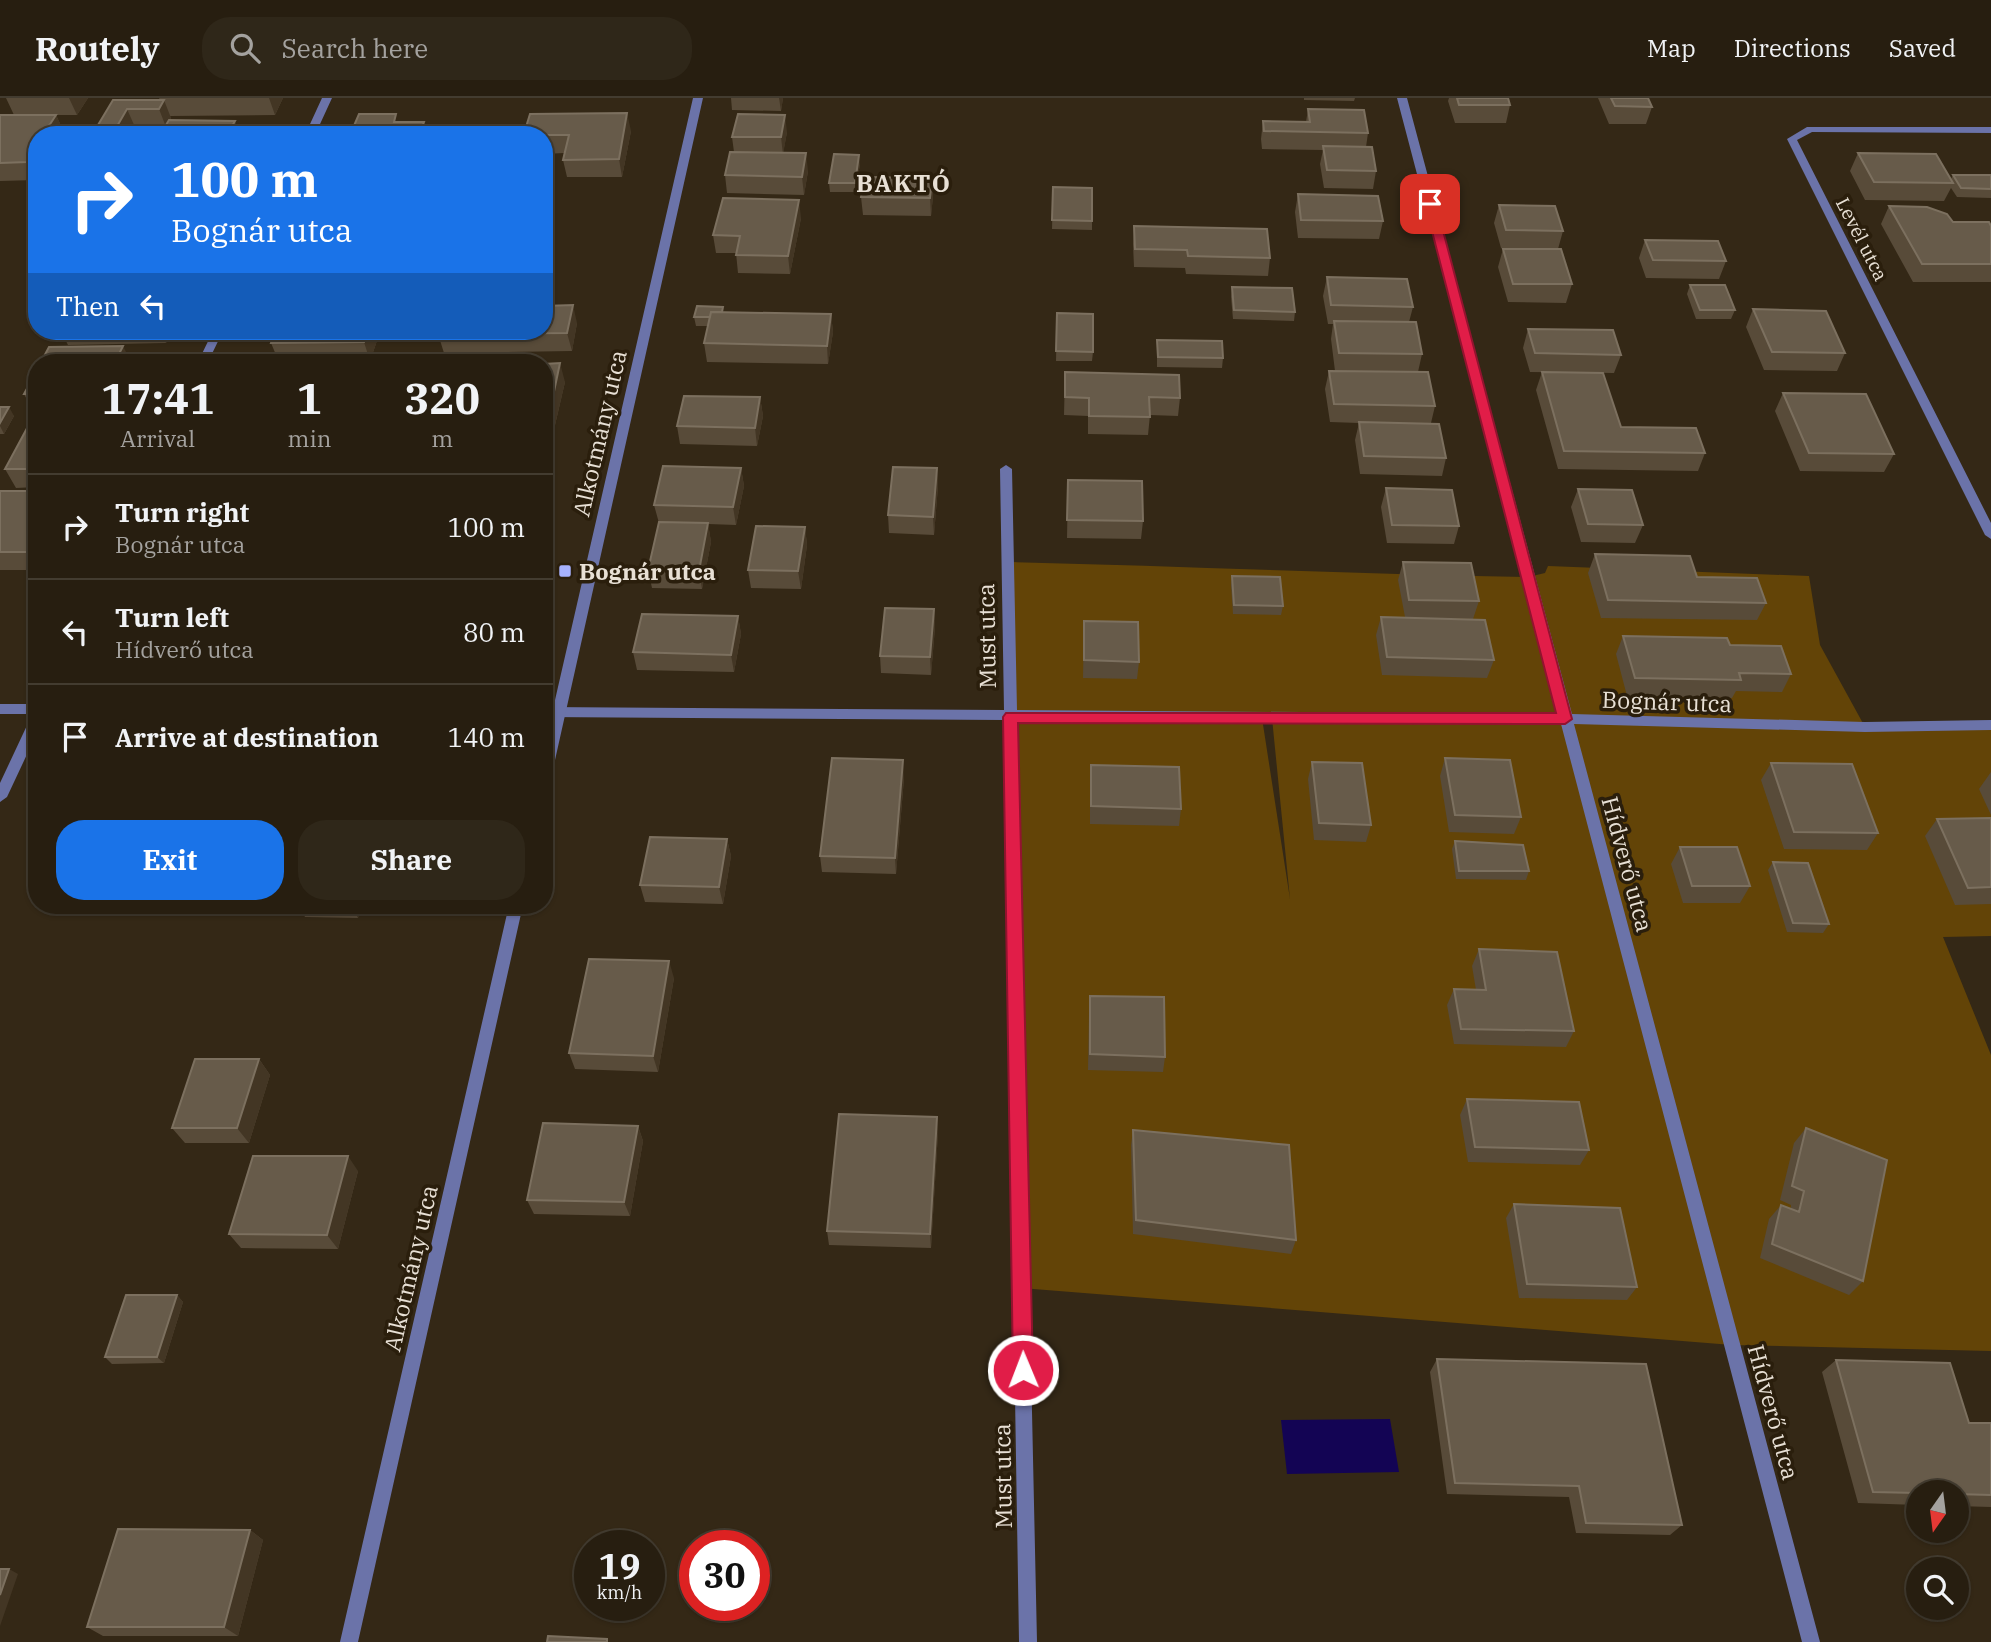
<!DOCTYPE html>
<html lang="en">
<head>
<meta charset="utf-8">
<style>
  body { margin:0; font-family:"IBM Plex Serif",serif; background:#2f2719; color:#f1f3f6; height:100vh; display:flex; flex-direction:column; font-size:26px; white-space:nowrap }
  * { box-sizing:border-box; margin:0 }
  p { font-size:23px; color:#a4a29f }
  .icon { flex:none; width:38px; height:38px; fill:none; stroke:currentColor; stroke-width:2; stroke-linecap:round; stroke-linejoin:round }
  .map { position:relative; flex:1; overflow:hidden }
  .sheet { position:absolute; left:28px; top:256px; width:525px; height:560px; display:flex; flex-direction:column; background:#271e10; border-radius:28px; box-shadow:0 2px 5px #0004,0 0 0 2px #433c30 }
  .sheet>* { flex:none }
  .top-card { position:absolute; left:28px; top:28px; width:525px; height:214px; border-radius:28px; box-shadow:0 2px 5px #0004,0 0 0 2px #433c30; background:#1a73e8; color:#fff; overflow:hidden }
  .needle { width:46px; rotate:194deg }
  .buttons { position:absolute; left:1906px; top:1382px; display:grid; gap:14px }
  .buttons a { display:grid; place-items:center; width:63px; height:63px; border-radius:50%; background:#271e10; box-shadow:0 2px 5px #0004,0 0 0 2px #433c30; font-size:35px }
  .speed { position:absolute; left:574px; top:1432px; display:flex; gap:14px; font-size:35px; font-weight:700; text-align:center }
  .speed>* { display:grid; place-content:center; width:91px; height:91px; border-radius:50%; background:#271e10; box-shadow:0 2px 5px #0004,0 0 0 2px #433c30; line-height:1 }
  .speed small { font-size:18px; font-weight:400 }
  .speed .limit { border:10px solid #d22; background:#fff; color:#111 }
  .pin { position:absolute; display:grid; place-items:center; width:60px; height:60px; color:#fff; margin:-30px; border-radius:14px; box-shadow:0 4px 10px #0006 }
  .me { position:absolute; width:77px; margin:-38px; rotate:359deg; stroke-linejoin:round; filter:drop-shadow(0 0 5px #0008) }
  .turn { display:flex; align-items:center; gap:24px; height:147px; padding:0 28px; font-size:32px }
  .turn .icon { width:91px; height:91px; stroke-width:2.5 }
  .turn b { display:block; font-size:49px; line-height:60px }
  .then { display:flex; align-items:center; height:66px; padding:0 28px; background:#0003; gap:14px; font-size:26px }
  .eta { display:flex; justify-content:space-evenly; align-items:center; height:119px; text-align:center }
  .eta b { font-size:42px; font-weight:700; line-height:49px }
  .action { display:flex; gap:14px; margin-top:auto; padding:14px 28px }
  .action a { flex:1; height:80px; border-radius:28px; background:#1a73e8; color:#fff; font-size:28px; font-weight:700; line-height:80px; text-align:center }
  .action a+a { background:#2f2719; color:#f1f3f6 }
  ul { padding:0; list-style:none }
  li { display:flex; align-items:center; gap:21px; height:105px; padding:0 28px; border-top:2px solid #433c30 }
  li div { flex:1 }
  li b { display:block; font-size:26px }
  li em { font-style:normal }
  header { display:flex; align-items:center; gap:42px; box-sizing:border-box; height:98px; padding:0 35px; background:#271e10; border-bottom:2px solid #433c30 }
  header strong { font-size:33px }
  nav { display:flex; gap:38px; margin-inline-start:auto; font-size:24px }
  .search { width:490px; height:63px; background:#2f2719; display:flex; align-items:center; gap:18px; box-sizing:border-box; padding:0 24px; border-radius:28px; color:#a4a29f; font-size:26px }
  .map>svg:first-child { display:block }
</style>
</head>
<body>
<header>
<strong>Routely</strong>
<div class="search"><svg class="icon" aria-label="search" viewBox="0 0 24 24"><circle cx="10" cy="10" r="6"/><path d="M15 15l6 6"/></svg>Search here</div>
<nav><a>Map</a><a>Directions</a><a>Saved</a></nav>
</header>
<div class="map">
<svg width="1991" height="1544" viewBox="0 0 1991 1544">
  <rect width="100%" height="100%" fill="#342816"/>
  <path fill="#634407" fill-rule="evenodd" d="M1008 464C1181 468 1354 476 1528 479L1545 475 1548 468 1809 478 1820 547 1865 629 1991 628V838L1943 839 1991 957V1253L1732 1247 1021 1190ZM1262 620H1272L1290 801Z"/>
  <path fill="#130454" d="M1390 1321 1399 1374 1287 1376 1281 1322Z"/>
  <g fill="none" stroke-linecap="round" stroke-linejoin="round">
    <path fill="#6b73a9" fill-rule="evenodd" d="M322 0H332L315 37H305Z
      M1397 0H1407L1572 616 1865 624 1991 622V632L1865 634 1574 626 1820 1544H1802L1561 626 1017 622 1037 1544H1019L1004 622 544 619V609L1004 612 1000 371 1006 367 1012 371 1017 612 1559 616Z
      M1807 29H1991V35L1812 34 1797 42 1991 425V441L1985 437 1787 41Z
      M213 233H223L208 264H198Z
      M0 606H37V616H0Z
      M37 616V635L7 699 0 704V685L30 621Z"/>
    <path fill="#6b73a9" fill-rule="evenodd" d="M693 0H703L551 680 544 685V650Z
      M509 807H523L358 1544H340Z"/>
  </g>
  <path fill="#584b39" d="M6 0H88L77 17H56L64 34 63 37H37V80L36 82 0 83V17H14Z
    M159 0H283L275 17 170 18 171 20 165 29H135L113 2H160Z
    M731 0H783L781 13 732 12Z
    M1304 0H1355L1354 3 1304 2Z
    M1449 0H1508L1510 7 1506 25H1455L1448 3Z
    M1598 0H1648L1652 9 1646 26H1609Z
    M1308 11 1368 35 1366 49 1376 73 1373 91 1324 90 1320 66 1323 52 1262 51 1261 41 1263 23 1306 24Z
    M631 33 622 79H567L563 62 564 55 544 56V37Z
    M787 34 783 55 808 73 804 97 727 95 725 77 734 54 732 39Z
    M1858 55 1951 81 1953 77H1991V100L1957 99 1951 90 1944 103 1865 102 1850 73Z
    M860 66 855 94H830L829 85Z
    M932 80 933 98 931 118 863 117 861 99Z
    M1053 89 1092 123V132L1052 131Z
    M1298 96 1383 123 1379 141 1298 140 1295 114Z
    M1499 107 1563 133 1558 151 1501 150 1494 125Z
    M1889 108 1953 124 1991 128V184H1913L1881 126Z
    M801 120 790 176 738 175 736 155H716L713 137Z
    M1134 128 1270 160 1268 178 1186 176 1185 170 1134 169 1133 146Z
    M1645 142 1726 163 1719 181 1646 180 1639 160Z
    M1503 151 1572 186 1566 205 1508 204 1498 169Z
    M1327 179 1413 209 1409 224 1422 256 1418 274 1335 273 1331 241 1333 226H1328L1323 198Z
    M1690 187 1735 212 1731 221H1696L1687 196Z
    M1232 189 1295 214 1294 223 1233 221 1231 199Z
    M1753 211 1845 255 1837 273 1764 272 1746 229Z
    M724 214 831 216 833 234 828 266 707 264 704 245 708 228H696L694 219Z
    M1057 215 1093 254 1092 263H1056Z
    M577 225 572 253 444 255 438 236Z
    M1528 231 1621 257 1614 275 1530 274 1523 250Z
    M61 233H172L166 245 68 247Z
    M276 233H380V234L370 263 279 264 271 245Z
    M1157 242 1223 260 1222 270 1157 269Z
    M544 266 565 284 552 340H544Z
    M37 272V315H34L24 296Z
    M1329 273 1435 308 1431 325 1446 360 1442 378 1360 376 1355 342 1359 325 1330 324 1325 291Z
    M1065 274 1180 300 1178 318 1150 317 1148 337 1088 336V318L1064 317Z
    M1542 274 1621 329 1705 355 1698 373 1558 371 1536 292Z
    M1783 295 1894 356 1884 374 1800 373 1775 313Z
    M760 299 763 318 757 348 680 346 677 328Z
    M0 309 14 318 4 336H0Z
    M37 320V389L16 390 5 371Z
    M741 370 744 388 736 427 708 426 711 444 702 491 652 490 648 472 659 425 654 407Z
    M937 370 938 388 934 437 889 435 888 417Z
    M1068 382 1143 423 1141 441 1067 440Z
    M1386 390 1459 428 1454 446 1387 445 1381 409Z
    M1578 391 1643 427 1635 445 1581 444 1571 409Z
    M0 393H37V472H0Z
    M805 429 807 447 801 491 751 490 748 472Z
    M1595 456 1697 479 1766 505 1757 522 1601 520 1588 475Z
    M1403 464 1479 503 1473 521 1423 520 1494 562 1487 580 1382 577 1376 537 1381 519H1405L1398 482Z
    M1232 478 1283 508 1281 517 1233 516 1231 487Z
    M934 511 935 529 931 577 881 575 880 558Z
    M738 518 741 536 734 574 637 572 633 554Z
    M1084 523 1139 564 1137 581 1083 580Z
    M1623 538 1730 547 1791 576 1782 594 1736 593 1732 600 1627 598 1616 556Z
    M1445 660 1521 719 1514 736 1449 734 1440 678Z
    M1312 664 1371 727 1366 744 1314 742 1308 681Z
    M1771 665 1878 735 1867 752 1784 751 1761 682Z
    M1091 667 1181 711 1179 728 1090 726V684Z
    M1991 674V717L1979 691Z
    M904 680 896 776 822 774 820 758Z
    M1991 720V806L1955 807 1925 738 1937 721Z
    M727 741 731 758 723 806 645 804 640 787Z
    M1455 743 1529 773 1526 782 1456 781 1452 751Z
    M1680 749 1750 788 1740 805H1683L1671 766Z
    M1773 764 1829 826 1823 835 1787 834 1768 772Z
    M298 807H361L358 820 305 819Z
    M1479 851 1574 933 1566 949 1454 946 1447 907 1454 891 1476 892 1472 868Z
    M674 880 658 974 575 971 569 955Z
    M1090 898 1165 959 1163 974 1088 972 1089 914Z
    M259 961 270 977 249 1045H185L172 1030Z
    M1467 1001 1589 1052 1580 1067 1468 1064 1460 1017Z
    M638 1028 643 1043 630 1118 534 1116 527 1102Z
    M1806 1030 1863 1183 1849 1197 1760 1160 1769 1121 1781 1107 1791 1111V1107L1780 1102 1794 1045Z
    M1133 1032 1296 1142 1291 1156 1133 1136 1131 1047Z
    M938 1034 931 1150 829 1147 827 1133Z
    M358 1073 338 1151 241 1150 229 1136Z
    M1514 1106 1637 1189 1627 1202 1519 1200 1506 1120Z
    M177 1197 183 1204 164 1265 112 1266 105 1259Z
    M1437 1261 1682 1427 1670 1437 1576 1435 1569 1399 1447 1396 1430 1274Z
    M1836 1262 1969 1325H1991V1409L1956 1408V1395H1918V1407L1858 1405 1822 1274Z
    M250 1432 263 1442 238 1538H103L87 1529Z"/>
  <path fill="#433624" d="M69 0H88L77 17Z
    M269 0H283L275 17Z
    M779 0H783L781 13Z
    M164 2 171 20 166 29 159 11Z
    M127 11 135 29 130 37H112Z
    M627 15 631 33 622 79 619 61Z
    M56 17 64 34 63 37H43Z
    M785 17 787 34 783 57 781 39Z
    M235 23 240 37H227Z
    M424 24 428 37H419Z
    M37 48V80L36 82 27 64Z
    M806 55 808 73 804 97 802 79Z
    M859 57 860 66 855 94V85Z
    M932 80 933 98 931 118 930 100Z
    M799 102 801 120 790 176 788 158Z
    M573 207 577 225 572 253 567 235Z
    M831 216 833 234 828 266 827 248Z
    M160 233H172L166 245Z
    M368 233H380V234L370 263 364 244Z
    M123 248 131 264H115Z
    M560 265 565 284 552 340 548 322Z
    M760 299 763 318 757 348 755 330Z
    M9 309 14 318 4 336 0 328V325Z
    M741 370 744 388 736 427 733 409Z
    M937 370 938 388 934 437 933 419Z
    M708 425 711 444 702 491 699 473Z
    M805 429 807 447 801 491 798 473Z
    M37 441V464L30 454Z
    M934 511 935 529 931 577 930 559Z
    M738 518 741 536 734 574 731 557Z
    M903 662 904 680 896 776 895 760Z
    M727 741 731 758 723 806 719 789Z
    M351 807H361L358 820Z
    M669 863 674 880 658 974 653 958Z
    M259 961 270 977 249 1045 237 1030Z
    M937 1019 938 1034 931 1150 930 1136Z
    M638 1028 643 1043 630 1118 624 1104Z
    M348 1058 358 1073 338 1151 327 1137Z
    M177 1197 183 1204 164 1265 157 1259Z
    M250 1432 263 1442 238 1538 224 1529Z
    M9 1471 18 1476 0 1528V1497Z"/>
  <path fill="#675b4a" stroke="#7c705f" stroke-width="2" d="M1457 0H1508L1510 7H1459Z
    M1611 0H1648L1652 9 1615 8Z
    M113 2H164L159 11H127L112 37H92Z
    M1308 11 1364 12 1368 35 1264 33 1263 23 1310 24Z
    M627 15 619 61 563 62 569 37H508L510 29H526L530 16Z
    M359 16H396L394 24H424L419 37H350Z
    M738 16 785 17 781 39H732Z
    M0 17H56L43 37H37V48L27 64 0 65Z
    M169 22 235 23 227 37H160Z
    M1323 48 1372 49 1376 73 1327 72Z
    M730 54 806 55 802 79 725 77Z
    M1858 55 1936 56 1953 85 1874 84Z
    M834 56 859 57 855 85H829Z
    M1953 77H1991V91L1961 90Z
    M864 79 932 80 930 100 861 99Z
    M1053 89 1092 90V123L1052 122Z
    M1298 96 1378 98 1383 123 1301 122Z
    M723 100 799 102 788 158 736 157 740 138 713 137Z
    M1499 107 1555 108 1563 133 1506 132Z
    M1889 108 1927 109 1947 116 1953 124H1989L1991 128V166H1922Z
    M1134 128 1267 131 1270 160 1188 158 1187 152 1135 151Z
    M1645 142 1718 143 1726 163 1653 162Z
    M1503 151H1561L1572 186H1513Z
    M1327 179 1407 181 1413 209 1331 207Z
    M1690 187H1725L1735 212H1700Z
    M1232 189 1292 190 1295 214 1234 212Z
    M573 207 567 235 438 236 439 233H544V208Z
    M697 208 723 209 722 214H711L710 219H694Z
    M1753 211 1826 213 1845 255 1772 254Z
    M711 214 831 216 827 248 704 245Z
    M1057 215 1093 216V254L1056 253Z
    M1334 223 1416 224 1422 256 1339 255Z
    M1528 231 1613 232 1621 257 1535 255Z
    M276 233H368L364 244 271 245Z
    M1157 242 1222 243 1223 260 1158 259Z
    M123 248 115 264H41L49 249Z
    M560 265 548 322H544V266Z
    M37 272V296H24Z
    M1329 273 1428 274 1435 308 1334 306Z
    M1065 274 1179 277 1180 300 1149 299 1150 319 1089 318V300L1065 299Z
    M1542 274 1603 275 1621 329 1696 330 1705 355 1564 353Z
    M1783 295 1866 296 1894 356 1809 355Z
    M684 298 760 299 755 330 677 328Z
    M0 309H9L0 325Z
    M37 320V371H5L32 321Z
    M1359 324 1439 326 1446 360 1364 358Z
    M663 368 741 370 733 409 654 407Z
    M893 369 937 370 933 419 888 417Z
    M1068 382 1142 383 1143 423 1067 422Z
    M1386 390 1452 392 1459 428 1392 427Z
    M1578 391 1632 392 1643 427 1588 426Z
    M0 393H37V441L30 454H0Z
    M659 424 708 425 699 473 648 472Z
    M756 428 805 429 798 473 748 472Z
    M1595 456 1690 458 1697 479 1757 480 1766 505 1608 502Z
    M1403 464 1471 465 1479 503 1409 502Z
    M1232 478 1280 479 1283 508 1234 507Z
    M885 510 934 511 930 559 880 558Z
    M642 516 738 518 731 557 633 554Z
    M1381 519 1485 522 1494 562 1387 559Z
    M1084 523 1138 524 1139 564 1084 562Z
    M1623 538 1727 540 1730 547 1781 548 1791 576 1739 575 1741 582 1635 580Z
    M832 660 903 662 895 760 820 758Z
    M1445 660 1510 662 1521 719 1455 717Z
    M1312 664 1362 665 1371 727 1319 725Z
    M1771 665 1852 666 1878 735 1794 734Z
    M1091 667 1179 669 1181 711 1091 708Z
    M1991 720V789L1968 790 1937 721Z
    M650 739 727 741 719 789 640 787Z
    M1455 743 1523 747 1529 773H1459Z
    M1680 749H1737L1750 788H1692Z
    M1773 764 1808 765 1829 826 1793 825Z
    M1479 851 1557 854 1574 933 1461 931 1454 891 1486 892Z
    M589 861 669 863 653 958 569 955Z
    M1090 898 1164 899 1165 959 1090 956Z
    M195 961H259L237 1030H172Z
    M1467 1001 1579 1004 1589 1052 1475 1049Z
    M839 1016 937 1019 930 1136 827 1133Z
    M543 1025 638 1028 624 1104 527 1102Z
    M1806 1030 1887 1062 1863 1183 1772 1146 1781 1107 1799 1114 1804 1093 1792 1088Z
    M1133 1032 1289 1047 1296 1142 1136 1122Z
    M253 1058H348L327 1137 229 1136Z
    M1514 1106 1620 1110 1637 1189 1527 1186Z
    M126 1197H177L157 1259H105Z
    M1437 1261 1646 1266 1682 1427 1586 1425 1579 1388 1455 1385Z
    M1836 1262 1950 1265 1969 1325H1991V1397L1956 1396V1395H1918L1873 1394Z
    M118 1431 250 1432 224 1529H87Z
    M0 1471H9L0 1497Z
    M548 1538 607 1541V1544H547Z"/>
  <path fill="#e11d48" stroke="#92132f" stroke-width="2" d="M1430 103 1436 106 1572 621 1565 626 1018 625 1033 1272 1030 1278 1023 1281 1016 1278 1013 1272 1003 619 1006 615H1556L1425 106Z"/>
  <rect fill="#a6b1fc" stroke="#2a1e0c" stroke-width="2.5" x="558" y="466" width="14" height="14" rx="3.5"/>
  <g text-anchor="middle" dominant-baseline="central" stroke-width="7" stroke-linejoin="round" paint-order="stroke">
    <g font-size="19" fill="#e8e0d5" stroke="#2a1e0c">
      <text transform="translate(1862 141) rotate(63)">Levél utca</text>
    </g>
    <g font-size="23" fill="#e8e0d5" stroke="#2a1e0c">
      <text transform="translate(599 335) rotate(-77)">Alkotmány utca</text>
      <text transform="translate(986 538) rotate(-91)">Must utca</text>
      <text transform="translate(1667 603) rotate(2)">Bognár utca</text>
      <text transform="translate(1628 766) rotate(75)">Hídverő utca</text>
      <text transform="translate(410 1170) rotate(-77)">Alkotmány utca</text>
      <text transform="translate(1774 1314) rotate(75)">Hídverő utca</text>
      <text transform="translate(1002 1378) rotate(-91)">Must utca</text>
    </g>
    <g font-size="23" font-weight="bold" fill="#e8e0d5" stroke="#2a1e0c" text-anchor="start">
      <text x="579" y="473">Bognár utca</text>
    </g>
    <g font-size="24" font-weight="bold" letter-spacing="2" fill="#e8e0d5" stroke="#2a1e0c">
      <text x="904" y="85">BAKTÓ</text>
    </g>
  </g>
</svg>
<div class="buttons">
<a><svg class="needle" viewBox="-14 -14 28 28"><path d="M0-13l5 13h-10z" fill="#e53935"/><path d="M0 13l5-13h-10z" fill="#a4a29f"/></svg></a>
<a><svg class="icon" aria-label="search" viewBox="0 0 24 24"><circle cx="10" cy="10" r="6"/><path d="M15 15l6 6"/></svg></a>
</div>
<div class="speed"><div>19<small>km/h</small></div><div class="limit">30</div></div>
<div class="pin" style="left:1430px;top:106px;background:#d93025"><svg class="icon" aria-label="arrive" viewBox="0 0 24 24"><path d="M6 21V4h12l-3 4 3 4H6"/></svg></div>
<svg class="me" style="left:1023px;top:1272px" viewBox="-20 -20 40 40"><circle r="17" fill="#e11d48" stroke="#fff" stroke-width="3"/><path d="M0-11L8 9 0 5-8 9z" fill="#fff"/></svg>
<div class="top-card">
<div class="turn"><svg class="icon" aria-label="right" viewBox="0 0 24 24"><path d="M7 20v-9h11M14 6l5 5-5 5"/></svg><div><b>100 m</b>Bognár utca</div></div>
<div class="then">Then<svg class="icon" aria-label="left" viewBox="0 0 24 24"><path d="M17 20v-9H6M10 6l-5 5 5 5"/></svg></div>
</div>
<section class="sheet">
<div class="eta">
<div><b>17:41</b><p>Arrival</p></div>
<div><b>1</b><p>min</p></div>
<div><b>320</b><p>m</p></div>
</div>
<ul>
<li><svg class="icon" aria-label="right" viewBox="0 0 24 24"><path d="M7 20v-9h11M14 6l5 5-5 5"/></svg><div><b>Turn right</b><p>Bognár utca</p></div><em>100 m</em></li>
<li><svg class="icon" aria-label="left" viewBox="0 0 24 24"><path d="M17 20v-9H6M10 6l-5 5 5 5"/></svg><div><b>Turn left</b><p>Hídverő utca</p></div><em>80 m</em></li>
<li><svg class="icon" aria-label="arrive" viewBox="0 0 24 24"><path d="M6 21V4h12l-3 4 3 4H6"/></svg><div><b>Arrive at destination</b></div><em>140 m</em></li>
</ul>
<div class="action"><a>Exit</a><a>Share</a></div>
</section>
</div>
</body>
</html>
